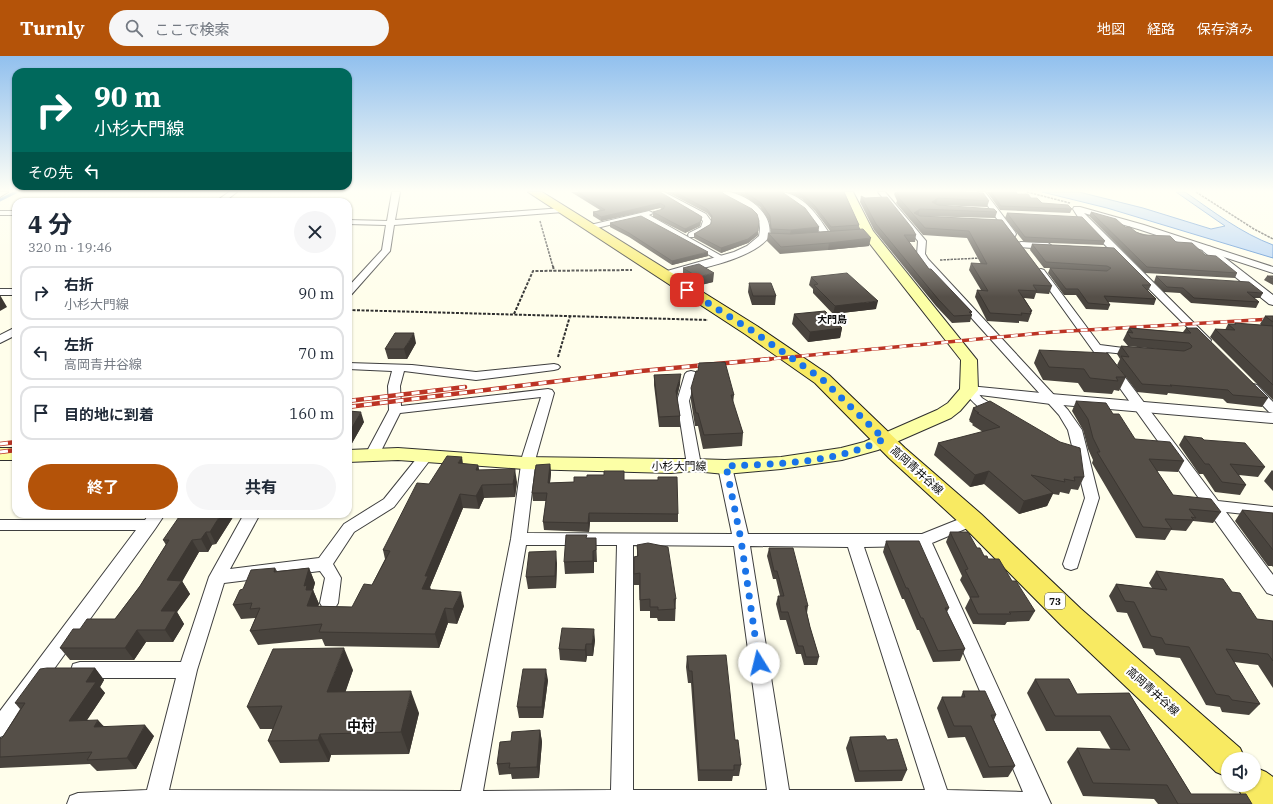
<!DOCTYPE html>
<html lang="ja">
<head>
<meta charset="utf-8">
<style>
  body { margin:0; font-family:"IBM Plex Serif","Noto Sans JP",serif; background:#f6f6f7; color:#1f2937; height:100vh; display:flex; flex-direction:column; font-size:15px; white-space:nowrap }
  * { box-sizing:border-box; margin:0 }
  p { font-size:13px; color:#747a83 }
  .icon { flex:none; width:22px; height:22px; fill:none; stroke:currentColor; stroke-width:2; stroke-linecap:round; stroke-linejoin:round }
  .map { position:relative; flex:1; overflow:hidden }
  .side { position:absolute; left:12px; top:142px; width:340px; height:320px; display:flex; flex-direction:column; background:#fff; border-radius:12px; box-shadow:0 1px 3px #0004 }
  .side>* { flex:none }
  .guide { position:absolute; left:12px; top:12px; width:340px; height:122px; border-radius:12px; box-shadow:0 1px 3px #0004; background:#00695c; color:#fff; overflow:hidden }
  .fabs { position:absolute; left:1221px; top:696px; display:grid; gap:8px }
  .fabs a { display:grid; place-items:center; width:40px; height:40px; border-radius:50%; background:#fff; box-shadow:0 1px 3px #0004; font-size:20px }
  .pin { position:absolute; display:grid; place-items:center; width:34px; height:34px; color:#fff; margin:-17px; border-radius:8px; box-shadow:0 2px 6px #0006 }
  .me { position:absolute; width:44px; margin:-22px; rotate:351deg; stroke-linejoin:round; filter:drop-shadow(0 0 3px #0008) }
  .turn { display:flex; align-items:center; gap:14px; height:84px; padding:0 16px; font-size:18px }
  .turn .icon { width:52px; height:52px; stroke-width:2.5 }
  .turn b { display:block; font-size:28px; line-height:34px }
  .then { display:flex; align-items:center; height:38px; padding:0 16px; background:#0003; gap:8px; font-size:15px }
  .round { display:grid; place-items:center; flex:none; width:42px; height:42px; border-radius:21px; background:#f6f6f7 }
  .overview { display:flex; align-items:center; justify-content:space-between; height:68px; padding:0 16px }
  h1 { font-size:24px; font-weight:700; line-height:30px }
  .cta { display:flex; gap:8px; margin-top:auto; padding:8px 16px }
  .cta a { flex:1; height:46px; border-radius:24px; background:#b45309; color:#fff; font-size:16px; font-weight:700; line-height:46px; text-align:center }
  .cta a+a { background:#f6f6f7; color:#1f2937 }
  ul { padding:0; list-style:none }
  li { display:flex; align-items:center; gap:12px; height:54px; margin:0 8px 6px; padding:0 8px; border:2px solid #e0e1e3; border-radius:12px }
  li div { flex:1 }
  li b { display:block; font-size:15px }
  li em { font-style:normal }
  header { display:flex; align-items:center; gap:24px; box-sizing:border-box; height:56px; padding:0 20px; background:#b45309; color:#fff }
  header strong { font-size:19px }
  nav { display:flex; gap:22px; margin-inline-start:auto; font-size:14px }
  .search { width:280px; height:36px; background:#f6f6f7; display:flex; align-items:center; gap:10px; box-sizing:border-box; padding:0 14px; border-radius:22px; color:#747a83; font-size:15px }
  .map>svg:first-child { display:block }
</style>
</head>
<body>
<header>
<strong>Turnly</strong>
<div class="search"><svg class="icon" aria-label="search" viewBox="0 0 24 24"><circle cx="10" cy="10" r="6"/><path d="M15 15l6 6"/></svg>ここで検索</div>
<nav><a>地図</a><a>経路</a><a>保存済み</a></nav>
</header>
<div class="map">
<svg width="1273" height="748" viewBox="0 0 1273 748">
  <rect width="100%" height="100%" fill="#fffeeb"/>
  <path fill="#b0d1f6" stroke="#377bcd" d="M1042 136H1079L1143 152 1211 173 1225 170 1176 136H1185C1214 156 1241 177 1273 189V202L1107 152Z"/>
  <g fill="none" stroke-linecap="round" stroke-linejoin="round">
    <path stroke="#377bcd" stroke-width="3" d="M0 144 16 136"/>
    <defs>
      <path id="minor" d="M229 136H237L224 146H215Z
        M392 136H400L395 164 563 152 567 154 563 156 394 169 390 195 351 239 348 240V231L382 194 386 169 348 168V164L387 165Z
        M655 136H664L706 158 711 165 709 172 695 181H689L688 179 689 177 701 171 703 165 700 162Z
        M778 136C803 136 819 161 831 180L830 182H824L805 155Z
        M878 136H885L926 185 925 198 928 203 1068 354 1082 374 1099 442 1077 512 1071 514 1065 512 1063 508 1085 442 1068 374 1059 359 921 206 917 198 918 185Z
        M978 136H985L1015 176 1016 178 1015 180H1009Z
        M1074 151H1080L1144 169 1273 211V217L1138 173 1084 157 1211 284 1210 286H1202L1080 164 1073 153Z
        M0 155H16V159H0Z
        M649 155 653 157 649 159 727 203 723 206 720 205 641 161 589 174 585 172 586 170Z
        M1021 186 1048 187 1052 190 1048 193 1018 191 1017 189 1018 187Z
        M1041 213 1044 214 1100 289 1139 294 1141 296 1135 299 1106 296 1218 445 1273 451V461L1226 456 1273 519V539L1267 537 1038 218 1036 216 1038 214Z
        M0 233H16V239H0Z
        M16 271V279L0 287V279Z
        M348 307 412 309 476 316 554 308 558 309 560 311 558 313 554 314 476 324 404 315 400 330 401 350 548 333 552 334 554 337 536 401 527 477 732 478 718 411 720 408 725 407 730 408 732 411 748 478H922L967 460 972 459 977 460 980 464 977 468 932 487 1051 748H67L70 740 78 737 147 734 176 622H80L73 620 71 614 73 608 80 606H181L209 521 244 458H260L230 513 319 502 344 468 384 443 421 397 426 396 431 397 433 400 394 451 354 476 333 508 341 522 338 547 335 552 329 554 323 552 320 547 325 522 320 515 224 527 197 614 169 734 461 735 511 483 522 401 541 341 400 357 379 399 377 402 372 403 367 402 365 399 389 354 388 330 392 315 348 313ZM526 489H617L611 734 483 735ZM633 489 734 490 767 734H633ZM750 490 848 491 925 734H789ZM918 490 1023 736 947 734 864 491Z
        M691 315 695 316 697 318 689 345 701 409 699 412 694 413 689 412 687 409 677 345 685 318 687 316Z
        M1253 328 1257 329 1273 346V357L1269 356 1249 335 1247 332 1249 329Z
        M969 330 973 331 982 342 1001 354 1003 357 1001 360C988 363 970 344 963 334L965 331Z
        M149 458H165L155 473 7 678 0 681V655L136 474H0V464H145Z"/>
      <path id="tertiary" d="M0 136H8L0 141Z
        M718 136C722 136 726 135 730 136 751 141 774 159 769 181 752 204 696 213 668 221H660L658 219 660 217 734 196 747 190 759 180C766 148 732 150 718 136Z
        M1207 190 1211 191 1273 239V249L1269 248 1203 195 1202 193 1203 191Z
        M969 330 1051 338 1273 357V367L1051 348 964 337 962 334 964 331Z"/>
      <path id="secondary" d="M843 136H853L873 175 977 304 978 334 960 355 951 362 878 394 842 404 781 413 725 418 694 415 671 417 524 413 398 404 348 406V394L398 392 524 401 671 403H694L725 404 781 401 841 392 864 386 937 354 948 347 960 333 961 304 863 179Z
        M0 392H16V404H0Z"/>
      <path id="primary" d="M528 136H542L757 270 829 319 905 392 981 458 1081 553 1240 692 1245 703H1228V721L1216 716 1061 569 963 470 889 402 815 327 745 278Z
        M1254 711 1266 716 1273 721V748H1250L1242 740 1237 729H1254Z"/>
    </defs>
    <use href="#minor" stroke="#3f3f3f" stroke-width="2"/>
    <use href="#tertiary" stroke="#3f3f3f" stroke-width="2"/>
    <use href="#secondary" stroke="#2e2e2e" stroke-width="2"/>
    <use href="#primary" stroke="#1d1d1d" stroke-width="2"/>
    <path stroke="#2e2e2e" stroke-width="1.5" stroke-dasharray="2.5 1" stroke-linecap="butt" d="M1027 136 1070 147
      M1196 136 1254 173 1273 183
      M540 165 553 211
      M940 204 981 202"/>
    <path stroke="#2e2e2e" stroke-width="2" stroke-dasharray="3 1.5" stroke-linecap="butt" d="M553 210 554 215
      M348 254 708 264
      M514 258 533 215 632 214
      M558 301 570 260"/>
    <use href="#minor" fill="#fff" fill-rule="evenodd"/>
    <use href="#tertiary" fill="#fff" fill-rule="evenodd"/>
    <use href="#secondary" fill="#fcffa6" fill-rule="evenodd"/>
    <use href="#primary" fill="#f8ea62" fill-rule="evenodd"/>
    <defs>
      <path id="rail-far1" d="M760 304 1053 276 1273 263"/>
      <path id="rail" d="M348 345 465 331
        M348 351 641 315 770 303
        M0 388 16 386
        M0 396 16 394"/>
    </defs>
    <use href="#rail-far1" stroke="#bc3425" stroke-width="3.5"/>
    <use href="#rail" stroke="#bc3425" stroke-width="4.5"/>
    <use href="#rail-far1" stroke="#fff" stroke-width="2.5" stroke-dasharray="7" stroke-linecap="butt"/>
    <use href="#rail" stroke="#fff" stroke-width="3" stroke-dasharray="8" stroke-linecap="butt"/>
  </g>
  <path fill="#49443e" d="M571 136H660L702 161 701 165 700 170 685 177 653 161V156L663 154 660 152 601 165 593 160V156L600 154Z
    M667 136H722L758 179 748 187 721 197 694 182V178L711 168 712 163 707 157Z
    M733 136H782L819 171 818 176 830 175 815 155 802 143 788 136H844L859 169V173L869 190 828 194 780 198 767 185 768 177H771L769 165 760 151 746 141Z
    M895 136H963L989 145 987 151 937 149 997 156 995 162 919 160 1002 164 1052 230 1049 238 1036 237 1034 243 1024 242 1032 255 1028 266 1019 265V267L987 265 975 241 977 234H981L969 214 971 207 981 208 967 182 923 179 896 147 897 145 894 138Z
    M987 136H1016L1017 138 1031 142 1042 147 1072 153 1070 157 1000 154Z
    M861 140 916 179 915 186H909L929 213 972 256 971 258 972 259 970 266 952 267 936 250 874 174 860 146Z
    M1091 156 1125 171 1136 176 1176 186 1205 199 1237 217 1235 222 1145 217 1089 160Z
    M1007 157 1105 185 1103 189 1024 186 1005 162Z
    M610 167 708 200 672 209 629 181 610 171Z
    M1032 188 1114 192 1151 229 1148 235 1156 243 1154 249 1108 246 1110 249 1108 254 1086 253 1076 239H1064L1048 217 1050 212H1044L1030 194Z
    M683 212 713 226 697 230 683 221Z
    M1156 220 1263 237 1260 242H1254L1259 246 1256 252 1191 247 1180 237 1164 236 1154 226Z
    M1267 220H1273V229L1264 224Z
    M811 221 876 253 833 258 813 237V233L809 229Z
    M749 227 776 240 775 249H752L748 236Z
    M794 258 842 272 840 282 808 286 792 268Z
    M1265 260H1273V344L1210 281 1215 273 1225 274 1228 268H1234L1235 267 1261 269 1260 268Z
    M1129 272 1183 276 1186 272 1268 342 1262 351 1227 347 1223 343 1168 337 1167 339 1137 336 1119 312 1117 309 1120 303 1117 298 1121 290 1167 294 1128 290 1123 284Z
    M416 287 407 303H388L385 293Z
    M1039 294 1126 321 1119 335 1114 334 1112 338 1084 336 1078 327 1043 324 1034 307Z
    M654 319 680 328 677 341 680 360V371H659L654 329Z
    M691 332 734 339 733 347 743 377 742 390 703 393 698 370H695L691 345Z
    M1076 345 1113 358 1135 383 1184 405 1178 416 1157 415 1173 439 1221 456 1213 467 1193 465 1186 475 1171 474 1165 484 1136 482 1092 407 1093 404 1088 393 1083 374 1072 355Z
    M973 352 1084 421 1078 434 1071 433 1069 438 1060 436 1059 439 1053 438 1047 450 1019 458 984 428 970 431 934 399 938 387 983 376 972 369 973 368 969 365 970 364H969Z
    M348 355 364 366 351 389H348Z
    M1184 380 1204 384 1265 411 1258 421 1239 419 1246 429 1240 439 1215 436 1203 418H1199L1179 389Z
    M463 408 478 409 479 414 517 426 515 441 484 442 479 453 463 452 430 531 431 534 464 550 457 568 448 567 439 592 325 590 322 583 258 589 250 575 255 563V562L241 563 233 549 275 512 277 515 309 512 315 527 313 534 319 548 318 550 352 551 372 529 385 503 383 494 429 428Z
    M550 408 551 417 550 427 624 424 678 458V466H590L589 476 544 474 543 466 546 445H533L532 437Z
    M1272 414 1273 415V435L1264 425Z
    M1242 454 1273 457V511L1272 510H1268L1235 465Z
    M235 458 216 488 212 489 208 496H199L182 525 190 538 177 556 184 568 173 586H146L134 604H70L60 592 80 573 115 563 140 530 166 489 163 484Z
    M950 476 977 492 984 500 988 503 1012 525 1035 555 1029 565 1007 566 1005 569 973 568 965 552 970 542 960 524 962 520 946 486Z
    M587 482H596L597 506H594V517L565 518 564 506Z
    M886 485 949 552 947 556 965 593 960 605 933 606 919 574H917L904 543H902L883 496Z
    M637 489 676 543 675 565H658L657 562H650V555H640L639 529H634V501L637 500Z
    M769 492 808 550 807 557 810 571 819 601 817 609H804L801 598H796L786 564H780L776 548 778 540H780L776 523H773L767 500Z
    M557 507 556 532 528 533 526 521Z
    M1156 515 1232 536 1257 563 1273 565V632L1258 609 1234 606 1260 648 1249 659 1222 656 1220 651 1206 649 1180 602 1156 599 1153 593 1143 592 1127 557 1117 556 1109 540 1116 528 1152 532 1149 527Z
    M595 584 593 600H587L586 606 560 604 559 593Z
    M687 600 735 684 741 709 739 720H733L732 725H698L691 627H688L686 611Z
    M95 612 104 624 100 631 105 637 87 664 104 670 154 680 136 713 97 715 90 708 0 712V682H2L20 653 15 647Z
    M353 614 345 636 419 657 409 698 331 699 329 706 280 707 268 685 273 673H260L247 651Z
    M1035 623 1077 638 1129 637 1191 738 1252 748H1158L1154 743 1083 740 1067 706 1077 692 1111 694 1100 675H1046L1027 637Z
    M548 624 543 662H519L517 651Z
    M963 635 996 659 994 664 1015 710 1008 721 983 722 965 681 948 682 937 652 942 641H961Z
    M540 674 542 686 539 722 512 723 511 718 499 719 497 708 511 685Z
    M850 681 887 684 907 714 902 725 855 726 846 692Z"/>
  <path fill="#3c3732" d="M938 142 936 148 932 146Z
    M660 147V152L601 165V161Z
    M920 153 918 160 914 157Z
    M702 161 701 165 700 170 685 177V173Z
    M819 171 818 176 790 178 791 174Z
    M758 175V179L748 187 721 197V192Z
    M871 182 869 190 828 194 829 187Z
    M708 196V200L672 209V205Z
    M714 217 713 226 697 230 698 221Z
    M0 239 7 251 0 255Z
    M878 245 876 253 833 258 835 250Z
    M842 272 840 282 808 286 810 276Z
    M414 277 416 287 407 303 404 293Z
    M681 318 680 328 676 345V335Z
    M361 356 364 366 351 389 348 379Z
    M462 401 464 415 458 407Z
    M550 408 551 417 549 435 548 427Z
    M478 409 481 423 476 414Z
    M515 413 517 426 515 441 513 428Z
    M989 415 984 428 970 431 975 419Z
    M482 429 484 442 479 453 476 440Z
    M1053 437 1047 450 1019 458 1024 445Z
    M460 438 463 452 430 531 431 535 422 533 425 520Z
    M589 457 590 466 589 476 588 467Z
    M221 458H235L216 488 210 476Z
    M206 476 212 489 208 496 201 483Z
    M192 484 199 496 182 526V525L190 538 177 556 184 568 173 586 165 574 161 555 167 524Z
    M556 495 557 507 556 532 555 520Z
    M593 495 594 506V517L593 505Z
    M309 512 315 527 313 534 319 548 314 564 307 550 304 530Z
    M461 536 464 550 457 568 453 553Z
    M445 552 448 567 439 592 435 578Z
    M594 573 595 584 593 600 592 588Z
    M137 574 146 586 134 604 125 592Z
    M586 588 587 600 586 606 585 594Z
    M344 592 353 614 338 658 327 636Z
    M95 612 104 624 100 631 105 637 79 676 69 665 86 626Z
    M546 613 548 624 543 662 542 651Z
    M411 635 419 657 409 698 401 676Z
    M98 664 108 675 94 671Z
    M145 669 154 680 136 713 127 702Z
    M540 674 542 686 539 722 537 711Z
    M320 678 331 699 329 706 318 684Z"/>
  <path fill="#554f48" stroke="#3c3732" d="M578 136H660L699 159 702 161 700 166 685 173 653 156 663 153 665 150 660 147 601 161 593 156 605 154Z
    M675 136H722L724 138 752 153 757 158 759 165 758 175 748 183 721 192 694 178 711 168 712 160 707 153Z
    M745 136H782L805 152 819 171 791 174 771 173 770 160 761 147Z
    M797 136H844L859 169 831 171 815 150 803 139Z
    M897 136H963L983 137 989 145 938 142 932 146 938 149 994 153 997 156 920 153 914 157 920 160 1002 164 1052 230 1033 229 1037 235 1018 234 1032 255H1030L1031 258 1021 257 1022 259 990 257 977 234 988 235 971 207 987 208 969 175 925 172 898 141H900Z
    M991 136H1016L1017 138H1028L1031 142H1037L1042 147 1068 149 1072 153 1001 150Z
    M861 140 865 142 887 141 912 172 916 179H904L929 213H931L972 256H969L972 259 954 260 938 243 876 168Z
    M1091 156 1116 163 1125 171H1130L1136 176 1143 179 1170 180 1176 186 1192 187 1205 199 1216 200 1237 217 1147 211Z
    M1007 157 1082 161 1105 185 1025 181Z
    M641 160 708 196 672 205 629 177 610 167Z
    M863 173 871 182 829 187 781 191 768 177 791 178Z
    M1032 188 1114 192 1151 229H1142L1156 243 1104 240 1110 249 1088 247 1078 233H1066L1050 212 1107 215 1111 212 1107 210 1046 206Z
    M699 208 714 217 698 221 683 212Z
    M847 217 878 245 835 250 814 229 818 228 811 221Z
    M1156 220 1249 226 1263 237 1247 236 1259 246 1194 242 1183 232 1167 231Z
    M1267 220H1273V223Z
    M749 227H771L776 240H753Z
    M825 255 842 272 810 276 794 258Z
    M1265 260H1273V266Z
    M1235 267 1273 270V329L1215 273 1235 274 1228 268H1236Z
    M1129 272 1187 277H1191L1186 272H1197L1268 342 1233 339 1228 334 1170 329 1172 330 1142 328 1123 303 1121 300 1129 301 1121 290 1184 295 1191 292 1192 290 1189 287 1131 282 1127 276 1133 277Z
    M395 277H414L404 293H385Z
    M1039 294 1107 297 1126 321H1116L1118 325 1090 322 1084 313 1049 311Z
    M725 306 734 339H731L743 377 704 379 698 357H696L691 332 696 315H698L699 307Z
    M681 318 676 335 680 360 659 361 654 319Z
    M990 345 1060 386 1080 392 1084 421H1074L1075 425 1064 423 1065 426 1031 419 1053 437 1024 445 989 415 975 419 938 387 1000 371 977 357H979L973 353H975L973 352Z
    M1076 345 1106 347 1113 358H1119L1135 383 1170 386 1184 405 1149 403 1173 439 1211 443 1221 456 1189 453 1196 462 1191 461 1194 464 1165 463 1172 473 1143 471 1097 396H1100L1093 382 1088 363Z
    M348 355 361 356 348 379Z
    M1184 380 1202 382 1204 384 1245 387 1265 411 1230 408 1246 429 1222 426 1209 408H1205Z
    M447 400 462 401 458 407 478 409 476 414 515 413 513 428 482 429 476 440 460 438 425 520H428L422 533 461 536 453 553 445 552 435 578 319 576 322 568 250 575 260 552 250 553 252 547 233 549 240 534 243 533 251 514 275 512 274 516 309 512 304 530 307 529 306 534H313L307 550 352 551 364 528 372 529 390 495 383 494 417 427 429 428Z
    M550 408 548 427 574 426V421H587V419H604V415H624V424H658V421H677L678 458 589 457 588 467 543 466 547 437H532L536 409Z
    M1242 454 1273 457V494Z
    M181 458H221L210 476H206L201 483 192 484 167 524 182 525 161 555H176L165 574H137L125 592H60L73 573H80L87 563H115L140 530 169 484H163Z
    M950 476H968L977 492H980L984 500H987L988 503H999L1012 525H1016L1021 533 1035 555 1009 556 1011 558H978L970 541H979L965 514 968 513Z
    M566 479H587L586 482H596V494L593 495V505L564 506Z
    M886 485H919L949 552H945L965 593 938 595 923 562H921L908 532H906Z
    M648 487 668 491 676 543H674L675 553 658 554V551H650V543L640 544V517L634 518V501L638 500 637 489Z
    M769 492H793L808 550H805L810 571 819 601H806L803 590H798L788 556H781L778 540H784L777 515H774Z
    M556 495 555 520 526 521 529 496Z
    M1156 515 1223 523 1232 536 1240 537 1257 563 1273 565V605L1268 598 1226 593 1260 648 1232 644 1229 640 1216 638 1189 591 1165 588 1162 582 1151 580 1134 546 1125 545 1116 528 1167 534Z
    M562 572 594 573 592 588H586L585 594 559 593Z
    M344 592 327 636 411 635 401 676 320 678 318 684 268 685 282 650 247 651 273 593Z
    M726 599 735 684H738L741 709H734V714H699L692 615H689L687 600Z
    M47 612H95L86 626H96L69 665 98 664 94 671 145 669 127 702 87 704 92 696 0 701V682H2L25 647H15L40 613Z
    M523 613H546L542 651H517Z
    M1035 623H1069L1077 638 1129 637 1191 738H1246L1252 748H1178L1167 729 1093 727 1077 692 1130 694 1110 660H1055Z
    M963 635H985L996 659H991L1015 710 989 711 971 670H954L942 641H965Z
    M540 674 537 711 509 712 510 707 497 708 500 686 511 685 512 676Z
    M885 680 887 684 897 683 907 714 859 715 850 681Z"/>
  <linearGradient id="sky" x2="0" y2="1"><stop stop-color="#91c0ee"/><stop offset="0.56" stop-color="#fffff6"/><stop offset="1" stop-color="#fffff6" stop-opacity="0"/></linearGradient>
  <rect width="1273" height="241" fill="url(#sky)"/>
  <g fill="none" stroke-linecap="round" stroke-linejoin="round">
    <path stroke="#1a73e8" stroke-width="7" stroke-dasharray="0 12.6" d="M687 234 751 274 822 323 884 383C838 407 777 408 726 410L741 484 759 607"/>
  </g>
  <g text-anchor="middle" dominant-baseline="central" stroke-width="4" stroke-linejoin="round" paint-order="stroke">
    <g font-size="10" font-weight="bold" fill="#0c0c0c" stroke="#fff">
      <text x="832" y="263">大門島</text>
    </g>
    <rect fill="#fff" stroke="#555" stroke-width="1" x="1045" y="537" width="20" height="16" rx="3"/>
    <g font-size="10" font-weight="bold" fill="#0c0c0c">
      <text x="1055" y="545">73</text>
    </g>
    <g font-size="11" fill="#0c0c0c" stroke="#fff">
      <text x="679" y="410">小杉大門線</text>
      <text transform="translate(917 414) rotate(42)">高岡青井谷線</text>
      <text transform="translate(1153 635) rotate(42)">高岡青井谷線</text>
    </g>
    <g font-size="14" font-weight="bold" fill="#0c0c0c" stroke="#fff">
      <text x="361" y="670">中村</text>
    </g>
  </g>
</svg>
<div class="fabs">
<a><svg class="icon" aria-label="sound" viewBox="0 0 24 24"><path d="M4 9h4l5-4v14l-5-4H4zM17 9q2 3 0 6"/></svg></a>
</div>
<div class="pin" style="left:687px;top:234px;background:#d93025"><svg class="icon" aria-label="arrive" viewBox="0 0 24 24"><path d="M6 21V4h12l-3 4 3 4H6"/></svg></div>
<svg class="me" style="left:759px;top:607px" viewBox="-20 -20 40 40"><circle r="19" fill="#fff"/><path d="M0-13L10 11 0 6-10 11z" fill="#1a73e8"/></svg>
<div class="guide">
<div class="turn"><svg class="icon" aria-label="right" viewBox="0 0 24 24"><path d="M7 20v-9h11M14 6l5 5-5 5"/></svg><div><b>90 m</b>小杉大門線</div></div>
<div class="then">その先<svg class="icon" aria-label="left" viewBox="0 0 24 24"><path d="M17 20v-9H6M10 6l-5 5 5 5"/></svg></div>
</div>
<section class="side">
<div class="overview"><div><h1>4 分</h1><p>320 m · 19:46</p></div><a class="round"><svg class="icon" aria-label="close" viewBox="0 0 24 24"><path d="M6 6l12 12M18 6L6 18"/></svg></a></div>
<ul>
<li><svg class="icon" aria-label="right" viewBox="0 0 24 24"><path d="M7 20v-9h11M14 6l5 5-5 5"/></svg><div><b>右折</b><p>小杉大門線</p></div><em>90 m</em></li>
<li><svg class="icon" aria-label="left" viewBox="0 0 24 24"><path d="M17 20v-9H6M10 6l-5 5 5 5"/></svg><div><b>左折</b><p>高岡青井谷線</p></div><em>70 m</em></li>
<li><svg class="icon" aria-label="arrive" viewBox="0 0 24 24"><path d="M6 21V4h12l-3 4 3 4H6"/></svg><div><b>目的地に到着</b></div><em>160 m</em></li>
</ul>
<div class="cta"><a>終了</a><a>共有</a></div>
</section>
</div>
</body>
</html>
